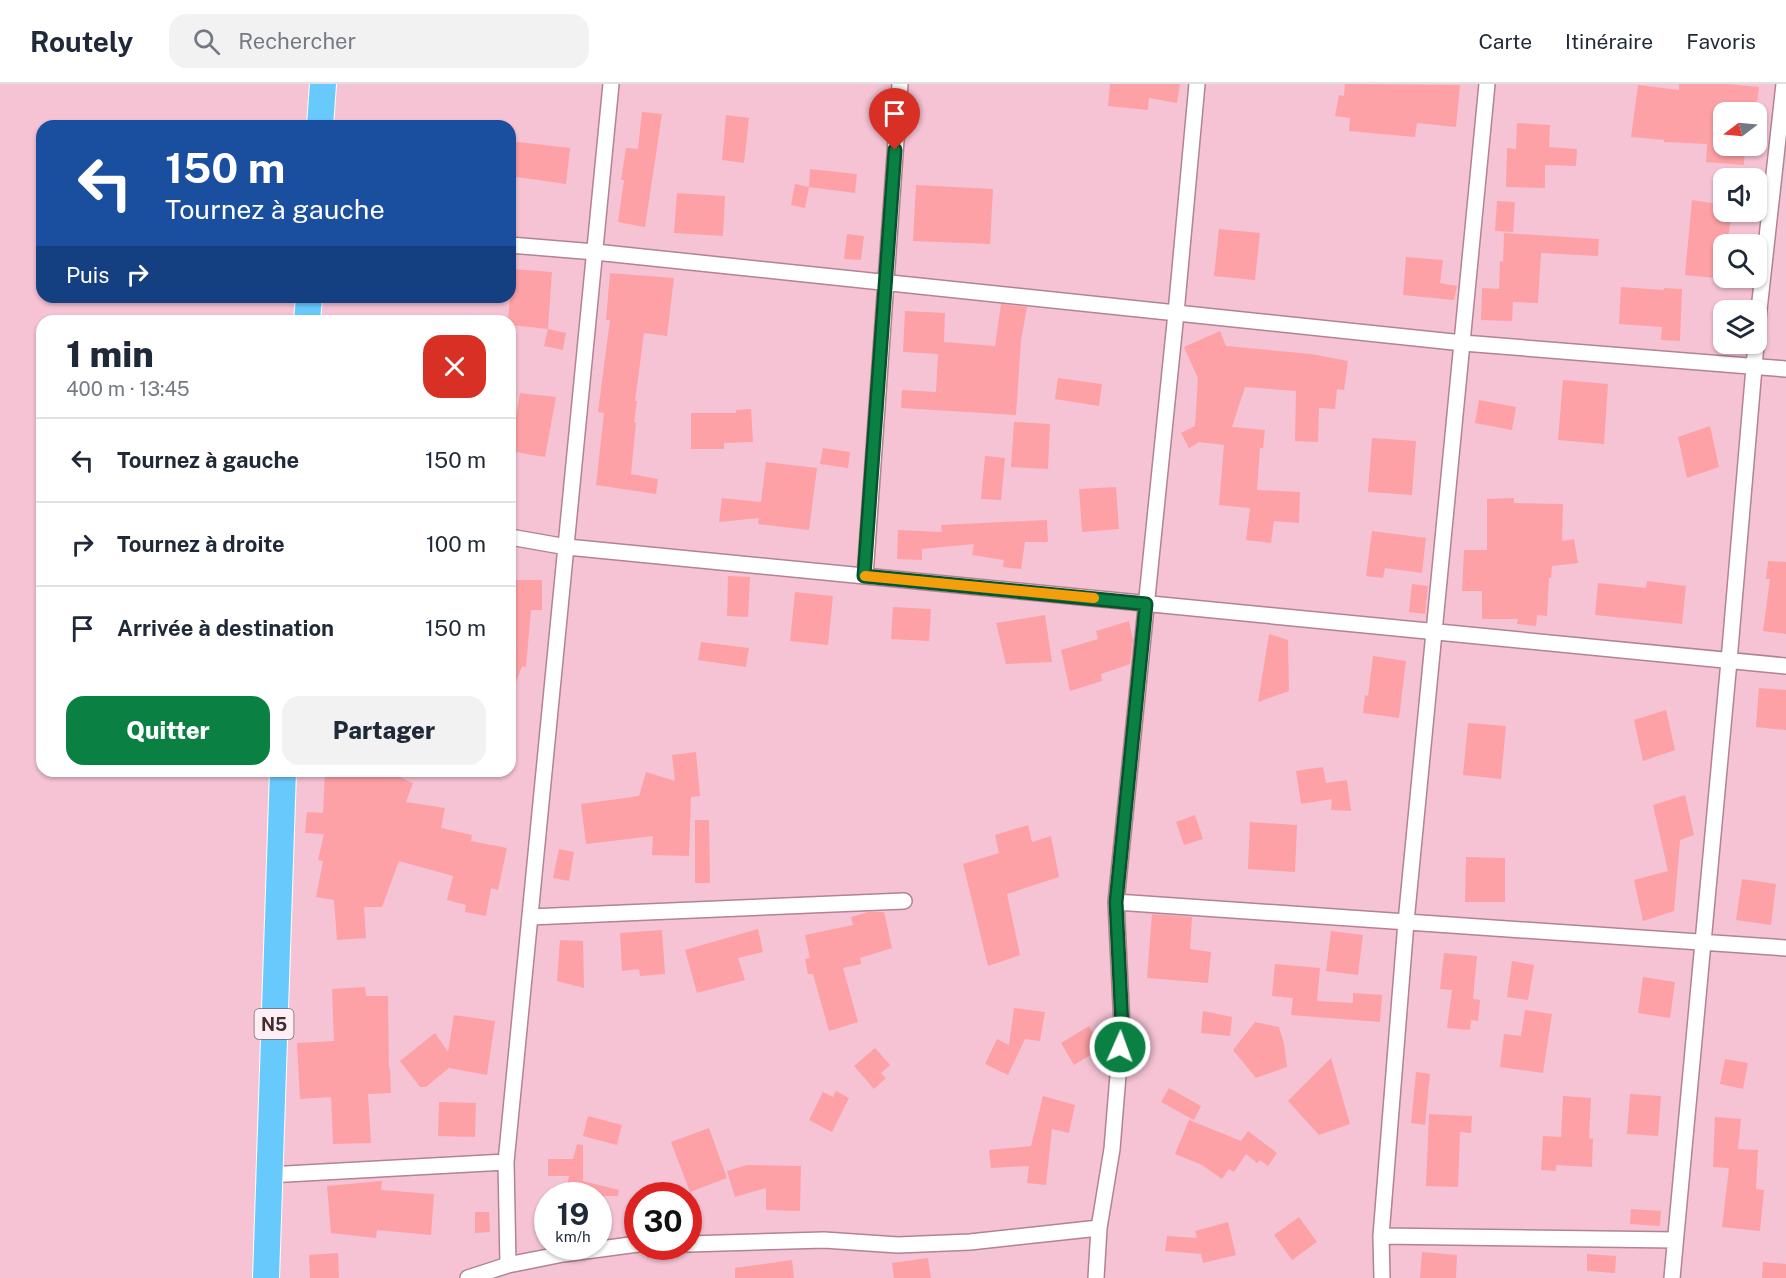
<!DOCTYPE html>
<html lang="fr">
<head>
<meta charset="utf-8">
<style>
  body { margin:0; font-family:"Public Sans",sans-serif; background:#f2f2f3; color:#1f2937; height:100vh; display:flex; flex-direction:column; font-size:22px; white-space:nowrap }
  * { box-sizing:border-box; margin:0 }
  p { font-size:20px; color:#747a83 }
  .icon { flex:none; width:33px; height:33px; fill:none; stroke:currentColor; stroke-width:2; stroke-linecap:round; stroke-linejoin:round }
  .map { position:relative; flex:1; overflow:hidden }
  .details { position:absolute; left:36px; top:231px; width:480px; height:462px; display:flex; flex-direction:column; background:#fff; border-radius:18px; box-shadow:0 2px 4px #0004 }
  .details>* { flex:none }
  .hud { position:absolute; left:36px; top:36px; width:480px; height:183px; border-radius:18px; box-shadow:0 2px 4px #0004; background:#1a4fa0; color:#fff; overflow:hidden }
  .needle { width:39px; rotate:254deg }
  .buttons { position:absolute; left:1713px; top:18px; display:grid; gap:12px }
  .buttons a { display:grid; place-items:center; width:54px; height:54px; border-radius:12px; background:#fff; box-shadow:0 2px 4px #0004; font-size:30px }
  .speed { position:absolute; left:534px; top:1098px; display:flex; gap:12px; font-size:30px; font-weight:700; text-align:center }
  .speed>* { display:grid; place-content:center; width:78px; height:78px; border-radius:50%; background:#fff; box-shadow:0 2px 4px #0004; line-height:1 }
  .speed small { font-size:15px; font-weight:400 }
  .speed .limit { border:9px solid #d22; background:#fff; color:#111 }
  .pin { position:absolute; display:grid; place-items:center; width:51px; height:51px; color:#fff; margin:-62px -26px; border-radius:50% 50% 50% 0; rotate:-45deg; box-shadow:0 0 6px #0007 }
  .pin .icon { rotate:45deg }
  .me { position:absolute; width:66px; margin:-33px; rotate:2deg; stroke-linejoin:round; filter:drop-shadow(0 0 4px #0008) }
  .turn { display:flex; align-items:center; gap:21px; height:126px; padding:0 30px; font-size:27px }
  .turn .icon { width:78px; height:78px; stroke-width:2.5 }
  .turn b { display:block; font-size:42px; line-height:51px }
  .then { display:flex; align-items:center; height:57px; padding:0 30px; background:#0003; gap:12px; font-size:22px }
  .round { display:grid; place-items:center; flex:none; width:63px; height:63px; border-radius:18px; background:#f2f2f3 }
  .head { display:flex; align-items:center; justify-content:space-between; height:102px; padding:0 30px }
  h1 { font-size:36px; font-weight:800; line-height:45px }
  .cta { display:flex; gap:12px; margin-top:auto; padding:12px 30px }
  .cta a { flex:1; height:69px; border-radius:18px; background:#0b8043; color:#fff; font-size:24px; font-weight:800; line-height:69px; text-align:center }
  .cta a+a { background:#f2f2f3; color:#1f2937 }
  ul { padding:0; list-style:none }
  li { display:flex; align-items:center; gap:18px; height:84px; padding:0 30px; border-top:2px solid #e0e1e3 }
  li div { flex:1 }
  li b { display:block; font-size:22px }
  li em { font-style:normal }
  header { display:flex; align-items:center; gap:36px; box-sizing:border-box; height:84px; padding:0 30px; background:#fff; border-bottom:2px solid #e0e1e3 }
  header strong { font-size:28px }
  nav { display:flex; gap:33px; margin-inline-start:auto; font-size:21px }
  .search { width:420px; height:54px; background:#f2f2f3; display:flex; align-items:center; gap:15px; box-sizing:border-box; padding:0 21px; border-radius:18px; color:#747a83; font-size:22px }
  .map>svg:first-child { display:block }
</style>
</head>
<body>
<header>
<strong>Routely</strong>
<div class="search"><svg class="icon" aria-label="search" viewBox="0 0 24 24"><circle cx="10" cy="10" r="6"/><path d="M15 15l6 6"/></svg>Rechercher</div>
<nav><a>Carte</a><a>Itinéraire</a><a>Favoris</a></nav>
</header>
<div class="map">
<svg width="1786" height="1194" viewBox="0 0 1786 1194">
  <rect width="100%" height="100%" fill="#f5c3d4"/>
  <path fill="#fda1a6" d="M1110 0H1180L1177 19 1149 14 1148 26 1108 22Z
    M1345 0 1460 1 1456 43 1417 39 1415 53 1349 47 1350 34 1335 32 1339 11 1344 12Z
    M1679 0H1727L1759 3 1756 28H1724V62H1745L1744 81 1706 78 1707 60 1664 58V56L1631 53 1638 1 1679 6Z
    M642 28 662 30 645 143 618 138 624 96H621L626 64 638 65Z
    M726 31 749 34 744 79 722 76Z
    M1517 39 1550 41 1549 63 1577 65 1576 82 1545 81V104L1506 103 1507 64 1516 65Z
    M510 57 570 64 566 100 510 92Z
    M810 85 857 90 855 109 809 103Z
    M795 100 809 103 805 124 791 121Z
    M916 101 993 105 990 160 913 157Z
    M677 109 725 112 723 152 674 149Z
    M1692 116 1724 121V128H1732L1727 160H1724V169L1716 168 1714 194 1685 191Z
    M1497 117 1515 118 1513 148 1495 147Z
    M1219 145 1260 149 1255 196 1214 192Z
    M1504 149 1599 155 1598 172 1541 169 1538 219 1513 218 1512 237 1481 236 1482 204 1499 205 1500 177 1503 178Z
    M847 150 864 152 861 176 844 175Z
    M1406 173 1443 176 1440 199 1457 202 1454 216 1403 211Z
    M512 185 552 188 548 245 510 241V237H508Z
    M610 189 674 194 667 252 644 249 635 317H637L634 338 636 339 631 390 658 395 656 410 596 401 604 329 598 328 610 236H606Z
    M1621 203 1664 206V204L1682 205 1680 257 1661 256 1662 243 1619 240Z
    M1001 220 1027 223 1021 256 1016 331 901 324 902 306 936 308 938 270 903 268 905 227 945 229 944 258 995 262Z
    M548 245 566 249 563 266 544 262Z
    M1220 247 1226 262 1311 270 1348 277 1344 306 1337 305 1335 325 1319 324 1318 358 1295 357 1296 307 1245 303 1232 343 1265 346 1263 364H1260L1257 406 1300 408 1299 439 1274 437 1271 459 1246 456 1250 424 1219 421 1224 361 1199 358 1189 364 1181 349 1195 342 1198 294 1184 263Z
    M1058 294 1102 300 1099 322 1055 315Z
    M1563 296 1608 300 1604 360 1558 356Z
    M520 309 556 313 545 373 510 367Z
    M1479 316 1516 323 1512 346 1475 339Z
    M751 325 753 358 724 359V365H691V329H736V326Z
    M1014 338 1050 340 1048 385 1011 383Z
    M1710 342 1719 383 1687 394 1678 353Z
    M1372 354 1416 357 1412 411 1368 408Z
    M823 364 850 368 848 384 820 380Z
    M985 372 1005 374 1001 416 981 415Z
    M766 378 817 384 809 446 758 440 759 434 719 438 722 414 761 418Z
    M1116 403 1119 445 1082 448 1079 405Z
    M1514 414V419L1563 420 1562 457 1574 455 1578 479 1552 482 1551 494H1549L1547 532 1537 531 1536 542 1517 540 1518 535H1482V507H1462L1464 466H1487V415Z
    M1047 436 1048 458H1025L1021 485 1003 483 1004 476 972 471 974 460 922 465V476L897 475 898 446 942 448 941 441Z
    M1372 447 1426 454 1422 489 1385 484 1383 494 1366 492Z
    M1768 477 1786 478V550L1763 547 1770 495H1766Z
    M728 492 750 493 748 533 727 532Z
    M510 496H542V526H531L526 583 522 582 511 612Z
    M1647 497 1686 502 1682 540 1595 531 1598 499 1646 504Z
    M1412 500 1428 502 1425 530 1409 528Z
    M795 508 833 512 828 561 790 557Z
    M893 523 931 525 929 557 891 555Z
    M1045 531 1052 578 1006 580 996 539Z
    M1129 537 1133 556 1130 580 1101 590 1102 597 1070 607 1061 566 1098 555 1096 547Z
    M1269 550 1288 556 1289 607 1258 618Z
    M701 558 749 564 746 583 698 576Z
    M1373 572 1406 577 1399 634 1363 629 1365 611 1368 612Z
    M1759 604 1786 606V646L1756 643Z
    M1666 626 1675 666 1643 677 1634 636Z
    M1468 639 1506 642 1501 695 1463 691Z
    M696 668 700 712 691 713 689 772 652 771 653 752 586 760 581 720 639 712 646 688 675 697 672 671Z
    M1323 683 1326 699 1347 696 1351 727 1331 726 1332 715 1301 720 1296 687Z
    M325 687H385L413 699 406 718 445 724 441 744 472 751 471 757 507 764 498 806 491 804 486 832 465 828 466 821 447 816 453 792 399 777 382 823H364L366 854 337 856 334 816 316 813 323 777 318 776 324 750 305 749 307 728 323 729Z
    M1685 711 1694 751 1680 756 1674 827 1643 837 1634 796 1668 787 1653 721Z
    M1195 731 1203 755 1184 761 1176 738Z
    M695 736H709L710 799H695Z
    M1250 738 1297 741 1295 788 1248 785Z
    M1028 741 1032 758 1051 752 1059 793 1007 810 1020 871 988 882 963 780 999 769 995 751Z
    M559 765 574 768 569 797 553 794Z
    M1466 773 1505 774V818H1465Z
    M1742 795 1776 800 1771 841 1736 836Z
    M868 828H884L892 864 860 874 861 880 843 884 858 938 829 947 813 890H808L805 875 810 874 805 851 853 841 851 833Z
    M1152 830 1192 833 1190 865 1211 868 1208 899 1147 894Z
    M758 845 763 868 738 874 745 896 697 909 685 866Z
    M662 846 665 890 640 892 639 885 622 887 620 849Z
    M1331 847 1363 851 1358 891 1326 887Z
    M560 856 583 857 584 904 557 897Z
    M1444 869 1477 872 1473 915 1480 916 1478 937 1471 936 1470 946 1447 944 1452 906 1440 905Z
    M1512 877 1534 881 1528 916 1507 913Z
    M1275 880 1320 884 1317 917 1353 919V909L1382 911 1380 938 1291 931 1293 914 1272 912Z
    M1643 893 1675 898 1670 934 1638 929Z
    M365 903 366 912H388L389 985 390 984 391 1009 368 1010 371 1059 333 1060 331 1013 300 1015 297 959 334 957 332 905Z
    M1014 924 1045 928 1040 957 1025 955 1008 991 985 980 997 955 1009 961Z
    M1525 926 1552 930 1543 989 1500 983 1504 950 1521 952Z
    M1203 927 1232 933 1230 952 1201 949Z
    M454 931 495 937 487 991 449 984 426 1003H420L400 977 435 949 448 968Z
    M1255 938 1279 943 1284 960 1287 983 1256 994 1233 966Z
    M1089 942 1102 964 1074 981 1061 959Z
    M875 964 890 981 881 989 886 994 874 1005 854 982Z
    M1331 974 1350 1040 1319 1051 1288 1017Z
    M1725 975 1748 979 1743 1005 1720 1000Z
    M1416 988 1430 990 1425 1041 1411 1039Z
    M1169 1004 1201 1022 1194 1036 1161 1018Z
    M836 1007 849 1014 832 1048 809 1036 823 1008 833 1013Z
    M1630 1010 1661 1012 1658 1052 1627 1050Z
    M1043 1012 1075 1021 1069 1049 1052 1045 1046 1101 1027 1099 1029 1082 991 1084 989 1066 1031 1062Z
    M1563 1012 1591 1014 1589 1054 1593 1055 1592 1083 1556 1081V1087L1541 1086 1543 1052 1561 1053Z
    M439 1018 476 1019 475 1053 438 1052Z
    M1429 1030 1472 1032 1471 1049 1460 1048 1458 1103 1426 1102Z
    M588 1032 622 1041 617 1061 583 1052Z
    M1715 1033 1741 1035 1738 1065 1758 1066 1756 1105 1764 1106 1760 1147 1722 1143 1729 1084 1713 1083Z
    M1189 1036 1241 1057 1248 1047 1277 1069 1268 1082 1260 1076 1257 1079 1246 1070 1234 1088 1229 1085 1222 1095 1202 1081 1175 1070Z
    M709 1044 727 1094 690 1108 671 1058Z
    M577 1060 583 1061V1097L619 1106 618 1112H565L569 1092H548V1075H573Z
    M747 1081 801 1082 800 1127 766 1126V1104L735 1113 727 1087Z
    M382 1097 381 1106 434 1110 431 1151 377 1146 376 1154 331 1149 327 1102Z
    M1631 1125 1661 1127 1660 1142 1630 1140Z
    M475 1128H489L490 1148 475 1149Z
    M1299 1133 1317 1158 1292 1176 1274 1151Z
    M1228 1138 1236 1171 1203 1179 1201 1170 1165 1167 1167 1152 1197 1154 1195 1147Z
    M1422 1168 1457 1171 1456 1194H1420Z
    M338 1169 339 1194H310L309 1171Z
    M1587 1170 1616 1172 1615 1189 1587 1187Z
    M928 1174 931 1194H894L892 1179Z
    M792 1176 794 1194H735V1184Z
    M1763 1178 1786 1180V1194H1762Z"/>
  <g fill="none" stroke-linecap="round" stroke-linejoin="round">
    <defs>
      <path id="minor" d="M510 161 595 168 1463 259 1786 285
        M1756 253 1784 0
        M510 453 567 463 1786 582
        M865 492 900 0
        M1116 818 1786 864
        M530 833 904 817
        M506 1078 508 1181
        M268 1091 506 1078 611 0
        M1381 1152 1675 1156
        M688 1160 824 1156 898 1161 970 1158 1099 1144
        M468 1194 508 1181 563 1170 638 1160
        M1096 1194 1099 1144 1112 1065 1122 942 1116 818 1176 229 1197 0
        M1382 1194 1381 1152 1406 838 1487 0
        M1672 1194 1729 577 1756 260"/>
      <path id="trunk" d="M320 42 323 0
        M307 237 309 213
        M266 1194 283 687"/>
    </defs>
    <use href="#minor" stroke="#b28393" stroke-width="18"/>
    <use href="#trunk" stroke="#fff" stroke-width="28"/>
    <use href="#minor" stroke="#fff" stroke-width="15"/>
    <use href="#trunk" stroke="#68cafc" stroke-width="26"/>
  </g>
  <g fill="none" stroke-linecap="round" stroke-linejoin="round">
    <defs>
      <path id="route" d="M895 66 864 492 1146 520 1116 818 1122 942 1120 963"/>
    </defs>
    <use href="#route" stroke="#07532c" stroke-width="15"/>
    <use href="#route" stroke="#0b8043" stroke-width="10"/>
    <path stroke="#f59e0b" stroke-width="10" d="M865 492 1094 514"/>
  </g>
  <g text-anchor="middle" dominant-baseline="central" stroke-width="4.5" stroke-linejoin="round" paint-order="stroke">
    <rect fill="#ffeff4" stroke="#79666d" stroke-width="1.5" x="254.5" y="925" width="39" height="30" rx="4.5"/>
    <g font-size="18" font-weight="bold" fill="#402c33">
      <text x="274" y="940">N5</text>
    </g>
  </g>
</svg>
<div class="buttons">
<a><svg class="needle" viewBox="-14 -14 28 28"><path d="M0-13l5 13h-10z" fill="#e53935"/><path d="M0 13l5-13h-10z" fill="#747a83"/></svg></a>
<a><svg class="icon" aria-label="sound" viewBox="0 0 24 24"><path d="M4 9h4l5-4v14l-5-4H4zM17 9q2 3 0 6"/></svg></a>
<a><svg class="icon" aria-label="search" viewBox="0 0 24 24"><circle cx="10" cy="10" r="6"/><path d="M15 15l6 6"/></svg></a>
<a><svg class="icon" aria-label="layers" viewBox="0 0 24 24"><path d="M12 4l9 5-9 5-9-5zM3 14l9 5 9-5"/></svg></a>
</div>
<div class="speed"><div>19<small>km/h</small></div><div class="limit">30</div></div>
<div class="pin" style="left:895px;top:66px;background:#d93025"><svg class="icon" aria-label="arrive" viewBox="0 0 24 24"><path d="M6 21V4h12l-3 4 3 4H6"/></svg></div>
<svg class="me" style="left:1120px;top:963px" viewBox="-20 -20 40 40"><circle r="17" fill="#0b8043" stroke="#fff" stroke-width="3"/><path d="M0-11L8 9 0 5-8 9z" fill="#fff"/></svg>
<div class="hud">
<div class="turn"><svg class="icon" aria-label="left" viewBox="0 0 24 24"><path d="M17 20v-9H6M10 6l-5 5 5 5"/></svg><div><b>150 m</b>Tournez à gauche</div></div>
<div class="then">Puis<svg class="icon" aria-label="right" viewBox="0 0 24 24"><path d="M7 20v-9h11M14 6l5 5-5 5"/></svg></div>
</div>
<section class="details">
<div class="head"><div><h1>1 min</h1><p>400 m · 13:45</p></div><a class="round" style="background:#d93025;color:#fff"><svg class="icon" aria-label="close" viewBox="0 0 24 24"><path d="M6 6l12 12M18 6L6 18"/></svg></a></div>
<ul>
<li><svg class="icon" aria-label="left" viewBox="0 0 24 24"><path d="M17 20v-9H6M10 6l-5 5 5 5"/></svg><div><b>Tournez à gauche</b></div><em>150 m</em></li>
<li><svg class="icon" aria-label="right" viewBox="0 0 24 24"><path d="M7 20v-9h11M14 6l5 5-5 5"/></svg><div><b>Tournez à droite</b></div><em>100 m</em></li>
<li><svg class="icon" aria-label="arrive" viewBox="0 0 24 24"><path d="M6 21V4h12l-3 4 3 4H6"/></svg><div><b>Arrivée à destination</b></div><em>150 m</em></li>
</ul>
<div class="cta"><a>Quitter</a><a>Partager</a></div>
</section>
</div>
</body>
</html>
